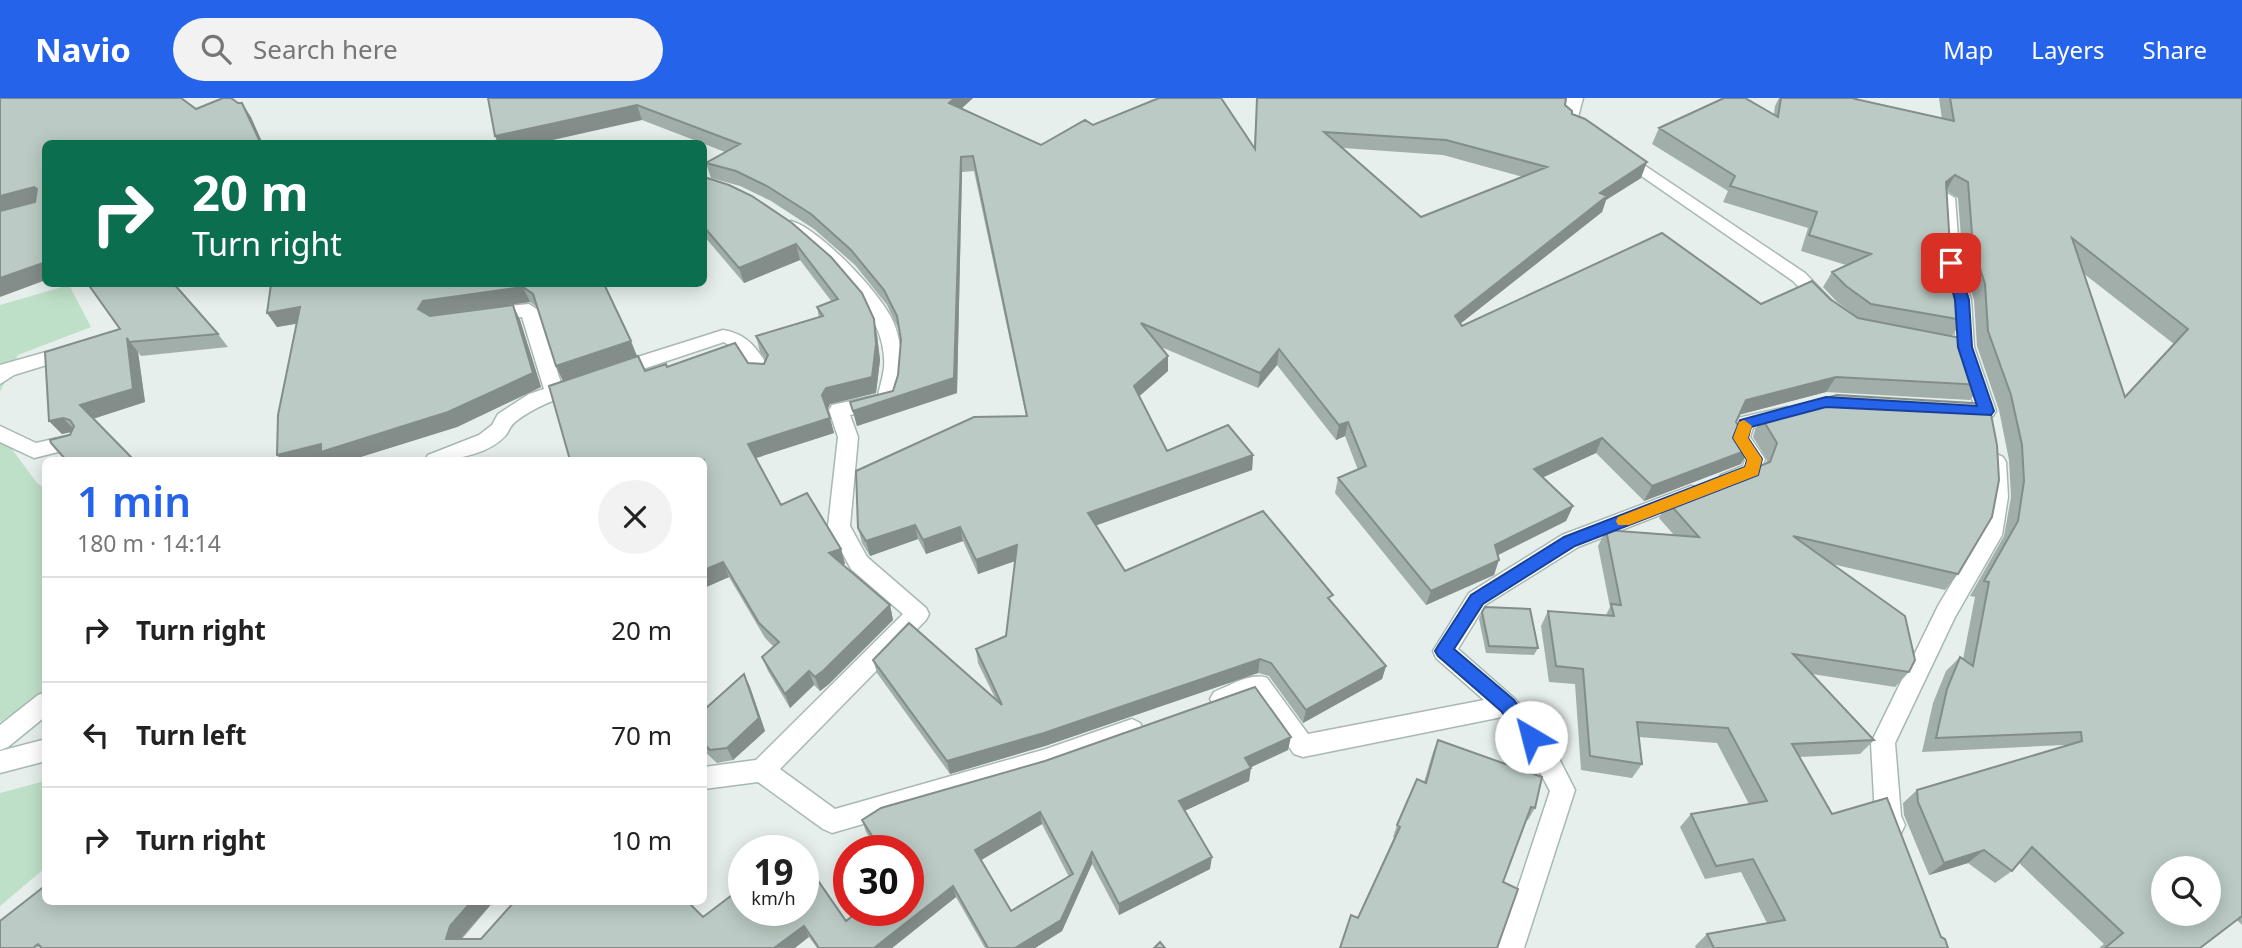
<!DOCTYPE html>
<html lang="en">
<head>
<meta charset="utf-8">
<style>
  body { margin:0; font-family:"Noto Sans",sans-serif; background:#f2f2f2; color:#222; height:100vh; display:flex; flex-direction:column; font-size:26px; white-space:nowrap }
  * { box-sizing:border-box; margin:0 }
  p { font-size:23px; color:#767676 }
  .icon { flex:none; width:38px; height:38px; fill:none; stroke:currentColor; stroke-width:2; stroke-linecap:round; stroke-linejoin:round }
  .map { position:relative; flex:1; overflow:hidden }
  .side { position:absolute; left:42px; top:359px; width:665px; height:448px; display:flex; flex-direction:column; background:#fff; border-radius:10px; box-shadow:0 4px 18px #0003 }
  .side>* { flex:none }
  .banner { position:absolute; left:42px; top:42px; width:665px; height:147px; border-radius:10px; box-shadow:0 4px 18px #0003; background:#0b6e4f; color:#fff; overflow:hidden }
  .controls { position:absolute; left:2151px; top:758px; display:grid; gap:14px }
  .controls a { display:grid; place-items:center; width:70px; height:70px; border-radius:50%; background:#fff; box-shadow:0 4px 18px #0003; font-size:35px }
  .speed { position:absolute; left:728px; top:737px; display:flex; gap:14px; font-size:35px; font-weight:700; text-align:center }
  .speed>* { display:grid; place-content:center; width:91px; height:91px; border-radius:50%; background:#fff; box-shadow:0 4px 18px #0003; line-height:1 }
  .speed small { font-size:18px; font-weight:400 }
  .speed .limit { border:10px solid #d22; background:#fff; color:#111 }
  .pin { position:absolute; display:grid; place-items:center; width:60px; height:60px; color:#fff; margin:-30px; border-radius:14px; box-shadow:0 4px 10px #0006 }
  .me { position:absolute; width:77px; margin:-38px; rotate:323deg; stroke-linejoin:round; filter:drop-shadow(0 0 5px #0008) }
  .turn { display:flex; align-items:center; gap:24px; height:147px; padding:0 35px; font-size:32px }
  .turn .icon { width:91px; height:91px; stroke-width:2.5 }
  .turn b { display:block; font-size:49px; line-height:60px }
  .round { display:grid; place-items:center; flex:none; width:74px; height:74px; border-radius:37px; background:#f2f2f2 }
  .overview { display:flex; align-items:center; justify-content:space-between; height:119px; padding:0 35px }
  h1 { font-size:42px; font-weight:600; line-height:52px; color:#2563eb }
  ul { padding:0; list-style:none }
  li { display:flex; align-items:center; gap:21px; height:105px; padding:0 35px; border-top:2px solid #e0e0e0 }
  li div { flex:1 }
  li b { display:block; font-size:26px }
  li em { font-style:normal }
  header { display:flex; align-items:center; gap:42px; box-sizing:border-box; height:98px; padding:0 35px; background:#2563eb; color:#fff }
  header strong { font-size:33px }
  nav { display:flex; gap:38px; margin-inline-start:auto; font-size:24px }
  .search { width:490px; height:63px; background:#f2f2f2; display:flex; align-items:center; gap:18px; box-sizing:border-box; padding:0 24px; border-radius:38px; color:#767676; font-size:26px }
  .map>svg:first-child { display:block }
</style>
</head>
<body>
<header>
<strong>Navio</strong>
<div class="search"><svg class="icon" aria-label="search" viewBox="0 0 24 24"><circle cx="10" cy="10" r="6"/><path d="M15 15l6 6"/></svg>Search here</div>
<nav><a>Map</a><a>Layers</a><a>Share</a></nav>
</header>
<div class="map">
<svg width="2242" height="850" viewBox="0 0 2242 850">
  <rect width="100%" height="100%" fill="#e6efeb"/>
  <path fill="#bfe0c8" d="M69 187 91 229 18 257 0 294V207Z
    M0 335 37 385 46 391 45 594 0 624Z
    M45 683V770L0 808V695Z"/>
  <g fill="none" stroke-linecap="round" stroke-linejoin="round">
    <defs>
      <path id="minor" d="M1567 0H1583L1578 19 1596 33 1594 36C1582 39 1569 29 1562 20Z
        M1620 51 1805 175 1831 202 1834 206 1831 210H1819L1793 183 1614 59 1612 56Z
        M1947 95 1955 100 1960 165 1971 202 1974 249 1996 313 1993 318H1979L1976 313 1956 249 1953 202 1942 165 1939 100Z
        M791 123C819 130 886 200 895 228 904 254 902 276 897 302L894 307 850 317 858 339 850 428 867 459 926 510 929 516 926 522 780 671 835 711 1046 651 1132 621 1140 625 1144 632 1140 639 1046 673 832 735 823 731 758 684 704 691V669L756 662 903 516 851 471 828 428 838 339 829 312 832 307 878 297C880 288 883 279 884 270 889 214 826 161 785 132L783 128Z
        M529 206 538 212 561 285 576 280 583 282 586 287 583 292C559 300 535 308 515 324 510 328 509 333 506 337 486 359 451 362 425 362L428 357 479 337 492 327 498 316 529 296 544 291 522 219 488 222 479 216 488 210Z
        M723 232C749 236 759 253 771 274L769 279H755L740 255 724 244 616 280 609 278 607 273 609 268Z
        M46 254 53 255 55 260 53 265 14 277 0 286V267Z
        M1787 309 1794 311 1797 316 1794 321 1753 330 1750 339 1765 361 1759 378 1728 390 1721 387 1718 382 1721 377 1743 368 1745 362 1730 340 1738 320Z
        M0 328 36 345 75 336 82 338 85 343 82 348 34 360 0 344Z
        M1996 356 2003 359 2006 364 2008 399 2002 437 1955 519 1895 645 1901 718 1905 727 1901 735 1892 739 1883 735 1875 718 1871 645 1938 508 1981 436 1988 399 1986 364 1989 359Z
        M1691 388 1698 390 1701 396 1698 402 1578 449 1485 507 1458 551 1515 601 1552 647 1575 692 1524 850H1498L1550 693 1534 663 1502 619 1303 659 1294 656 1254 599 1222 611 1214 608 1210 601 1214 594C1229 588 1251 574 1267 580L1308 636 1484 602 1436 560 1433 553 1469 495 1562 437Z
        M46 594V618L8 649 0 652V627L38 597Z
        M46 641V663L0 675V653Z"/>
    </defs>
    <use href="#minor" stroke="#a8b8b2" stroke-width="3"/>
    <use href="#minor" fill="#fff" fill-rule="evenodd"/>
  </g>
  <path fill="#a1aea9" fill-rule="evenodd" d="M488 0H973L962 10 1041 47 1093 27 1157 1V0H1221L1254 50 1257 0H1566L1565 7 1572 16 1641 80 1606 102 1602 114 1460 226 1462 228 1830 201 1858 220 1860 221 1837 204 1823 189 1832 174 1846 167 1801 153 1808 130 1723 104 1728 93 1652 46 1659 30 1774 16 1775 8 1779 0H1858L1857 2 1942 21 1939 0H2242V827L2237 822 2200 850H2099L2104 846 2019 765 2012 773 1995 785 1968 765 1929 777 1904 717 1903 705 1917 692 2064 649V647L1922 654 1933 605 1946 573 1960 559 1963 561 1975 499 1970 498 2004 438 2011 399 2009 362 1999 312 1977 248 1974 202 1963 165 1958 100 1947 93 1950 149 1963 222 1952 238 1897 228 1982 287 1970 302 1826 294 1739 317 1736 324 1741 366 1644 403 1596 355 1542 380 1573 408 1566 423 1498 457 1494 477 1426 507 1335 395 1338 380 1358 372 1345 338 1336 342 1277 267 1258 290 1161 249 1168 273 1139 298 1167 353 1253 357 1252 372 1096 427 1125 473 1332 505 1386 568 1382 581 1303 625 1269 578 1258 575 1045 648 950 676 877 575 873 562 995 600 978 565 976 551 1006 538 1015 463 978 476 963 443 926 456 918 441 870 458 862 445 858 430 1026 318 974 73 962 74 957 295 857 328 850 304 893 293 898 277 901 242 899 232 887 207 855 167 814 131 771 103 740 88 711 80 706 65 725 54 642 22ZM1343 50 1443 57 1523 79 1421 119ZM2083 175 2174 246 2125 299Z
    M704 79 792 125 877 237 880 262 876 295 830 306 827 311 834 335 756 360 781 407 841 451 845 466 843 467 890 507 893 522 829 586 820 593 814 587 790 610 768 573 762 559 774 549 765 540 729 479 704 490V362L645 273 667 269 748 265 764 266 766 262 760 254 756 238 819 220 817 209 832 204 800 162 744 185 704 138Z
    M271 186H604L637 258 563 283 556 268 537 209 530 204 432 217 513 207 520 222 541 289 457 329 351 362H327V361L281 362 296 226 277 229 267 215Z
    M120 231 218 236 228 249 141 258 138 254 145 304 93 321 70 337 71 334 62 336 49 323Z
    M1765 316 1958 476 1945 492 1832 466 1909 574 1895 589 1812 576 1874 642 1860 656 1799 659 1832 716 1941 839 1948 850H1696L1695 848 1707 836 1767 825 1741 774 1705 781 1680 729 1691 716 1749 706 1717 645 1639 639 1642 666 1632 680 1581 672 1575 586 1549 584 1541 528 1548 513 1606 517 1610 509 1598 448 1606 432 1674 437 1659 420 1668 404 1766 366 1767 362 1753 339 1755 332Z
    M1482 514 1538 550 1534 557 1486 555 1479 521Z
    M744 576 750 589 765 633 733 662 717 665 704 653V612Z
    M1438 642 1535 710 1528 722H1526L1503 784 1497 850H1340L1351 817 1358 820 1394 740 1393 739 1397 727 1424 684 1433 654Z
    M1288 652 1250 669 1249 683 1184 713 1210 771 1119 817 1092 766 1062 833 1035 850H985L956 799 892 850H817L809 839 0 850 46 803H494L462 841H481L703 819 804 755 813 775 846 823 908 812V752H878L866 734 862 722ZM1042 726 1069 779 1011 813 981 762Z"/>
  <path fill="#838d89" d="M955 0H973L951 20 949 5Z
    M242 5 251 19 263 46H261Z
    M637 7 642 22 535 46H498L495 38Z
    M961 59 962 74 957 295 857 328 853 313 954 280Z
    M1647 64 1641 80 1606 102 1602 114 1451 233 1455 218 1600 95Z
    M1955 77 1946 93V84Z
    M34 89 45 102 0 115V98Z
    M796 146 800 162 744 185 739 170Z
    M46 164V182L0 199V180Z
    M523 189 530 204 432 217 427 226 418 211 423 203Z
    M513 207 520 222 541 289 457 329 351 362H327V361L281 362 277 357Z
    M300 209 310 223 277 229 267 215Z
    M874 221 877 237 880 262 876 295 830 306 827 313 822 297 826 290Z
    M127 240 138 254 145 304 92 321 80 307Z
    M631 243 637 258 563 283 556 268Z
    M1279 251 1277 267 1258 290 1260 275Z
    M1168 258V273L1134 303V288Z
    M1836 279 1826 294 1737 317 1746 302Z
    M63 320 76 333 62 336 49 323Z
    M830 320 834 335 753 361 748 346Z
    M1348 324 1345 338 1336 342 1339 327Z
    M1602 340 1596 355 1528 386 1534 371Z
    M1750 351 1741 366 1644 403 1652 388Z
    M1253 357 1252 372 1089 430 1088 415Z
    M1573 408 1566 423 1490 461 1495 447Z
    M915 427 918 441 870 458 866 443Z
    M960 429 963 443 926 456 923 442Z
    M1017 447 1018 462 978 476 976 462Z
    M841 451 845 466 834 470 829 455Z
    M1499 462 1494 477 1426 507 1431 493Z
    M723 464 729 479 704 490V472Z
    M890 507 893 522 829 586 820 593 815 579Z
    M1260 561 1258 575 1045 648 950 676 947 663Z
    M1386 568 1382 581 1303 625 1306 612Z
    M809 573 814 587 790 610 785 596Z
    M744 576 750 589 765 633 733 662 727 650Z
    M1291 639 1288 652 1243 673 1245 660Z
    M1251 670 1249 683 1178 716 1179 703Z
    M1040 714 1042 726 978 764 975 752Z
    M1984 752 1968 765 1929 777 1944 765Z
    M1092 754V766L1062 833 1035 850H1015Z
    M1212 759 1210 771 1119 817V806Z
    M953 788 956 799 892 850H874Z
    M472 803H494L462 839 459 850 446 841 450 828Z
    M804 828 809 839 795 850H774Z"/>
  <path fill="#bbcac4" stroke="#838d89" stroke-width="2" fill-rule="evenodd" d="M0 0H181L196 11 223 0H231L238 5H242L261 46H46V164L0 180V113L35 104 37 91 34 89 0 98Z
    M488 0H955L949 5 1041 47 1085 22 1093 27 1159 0H1221L1255 51 1257 0H1566L1565 7 1572 13V16L1585 21 1647 64 1600 95 1607 98 1455 218 1462 228 1662 135 1761 206 1812 183 1830 201 1858 220 1966 241 1982 287 1836 279 1746 302 1736 324 1751 348 1750 351 1652 388 1602 340 1534 371 1573 408 1495 447 1499 462 1431 493 1338 380 1366 368 1348 324 1339 327 1279 251 1260 275 1141 225 1168 258 1134 288 1167 353 1228 327 1253 357 1088 415 1125 473 1263 413 1333 497 1328 500 1386 568 1306 612 1271 565 1260 561 1044 635 947 663 873 562 909 525 1002 607 976 551 1006 538 1017 447 976 462 960 429 923 442 915 427 866 443 858 430 856 373 974 319 1027 318 973 58 961 59 954 280 853 313 850 304 893 293 898 277 901 242 897 218 884 192 851 152 811 116 767 88 736 73 706 65 740 46 637 7 495 38ZM1324 34 1446 42 1547 69 1421 119Z
    M1724 0H1745L1778 19 1781 0H1856L1855 1 1954 23 1950 0H2242V818L2200 850H2105L2123 835 2032 749 2012 773 1984 752 1944 765 1918 704 1917 692 2082 643 2081 634 1936 640 1947 591 1960 559 1973 568 1989 484 1984 483 2018 423 2024 383 2022 347 2011 297 1988 233 1985 186 1973 149 1968 84 1955 77 1946 84 1950 149 1961 187 1963 222 1871 206 1846 188 1832 174 1871 156 1809 137 1817 114 1730 88 1735 78 1659 30ZM2072 140 2188 231 2125 299ZM2163 770H2208V816H2163Z
    M704 79 729 87 752 98 792 125 831 159 862 195 874 221 876 246 872 279 826 290 822 297 830 320 748 346 781 407 807 395 841 451 829 455 890 507 824 572 815 579 809 573 785 596 762 559 779 544 759 525 723 464 704 472V362H570L549 288 638 258 645 273 666 266 667 269 735 245 748 265 764 266 768 257 756 238 823 218 817 209 838 201 796 146 739 170 704 129Z
    M88 186H174L218 236 129 244 127 240 133 291 80 307 134 362H66L51 345 50 342 70 337 74 328 70 322 63 320 49 323 45 254 120 231Z
    M271 186H604L631 243 556 268 533 196 523 189 423 203 418 211 430 218 513 207 533 275 448 314 321 354V346L277 357 278 317 300 209 267 215Z
    M1837 297 1989 306 1997 347 1999 382 1992 419 1958 476 1793 438 1905 518 1915 562 1909 574 1793 556 1874 642 1792 646 1832 716 1887 700 1941 839 1945 841 1948 850H1714L1707 836 1785 822 1753 761 1716 768 1691 716 1767 703 1728 630 1637 624 1642 666 1590 658 1583 571 1556 568 1548 513 1614 518 1611 506 1621 507 1606 432 1699 439 1668 404 1770 364 1777 345 1763 322 1765 316Z
    M1485 509 1530 511 1538 550 1489 548 1482 514Z
    M744 576 759 620 727 650 710 652 704 646V612Z
    M1255 589 1291 639 1245 660 1251 670 1179 703 1212 759 1119 806 1092 754 1061 822 1015 850H988L953 788 874 850H819L804 828 774 850H42L38 846 33 850H0V823L46 787V803H472L450 828 446 841H481L515 803H687L703 819 744 788V812H803V755H804L810 771 846 823 860 812H908V752H881L862 722 881 710 1045 663ZM1040 714 1073 776 1011 813 975 752Z
    M1438 642 1542 679 1535 710 1531 709 1503 784 1518 791 1497 850H1340L1351 817 1358 820 1400 729 1397 727 1417 681 1426 685Z
    M1160 844 1165 850H1154Z"/>
  <path fill="#2563eb" stroke="#184099" stroke-width="2" d="M1951 161 1958 165 1969 202 1972 249 1994 313 1991 317 1826 309 1751 329 1748 340 1762 361 1758 377 1575 448 1483 506 1454 551 1514 602 1537 634 1540 639 1537 645 1531 647 1525 645 1501 613 1438 558 1435 553 1438 548 1471 497 1564 439 1745 369 1747 362 1733 340 1740 322 1826 299 1977 308 1958 249 1955 202 1945 165Z"/>
  <path fill="#f59e0b" d="M1744 322 1752 328 1748 340 1762 361 1758 377 1629 427H1618L1616 423 1618 419 1745 369 1747 362 1733 340 1739 324Z"/>
</svg>
<div class="controls">
<a><svg class="icon" aria-label="search" viewBox="0 0 24 24"><circle cx="10" cy="10" r="6"/><path d="M15 15l6 6"/></svg></a>
</div>
<div class="speed"><div>19<small>km/h</small></div><div class="limit">30</div></div>
<div class="pin" style="left:1951px;top:165px;background:#d93025"><svg class="icon" aria-label="arrive" viewBox="0 0 24 24"><path d="M6 21V4h12l-3 4 3 4H6"/></svg></div>
<svg class="me" style="left:1531px;top:639px" viewBox="-20 -20 40 40"><circle r="19" fill="#fff"/><path d="M0-13L10 11 0 6-10 11z" fill="#2563eb"/></svg>
<div class="banner">
<div class="turn"><svg class="icon" aria-label="right" viewBox="0 0 24 24"><path d="M7 20v-9h11M14 6l5 5-5 5"/></svg><div><b>20 m</b>Turn right</div></div>
</div>
<section class="side">
<div class="overview"><div><h1>1 min</h1><p>180 m · 14:14</p></div><a class="round"><svg class="icon" aria-label="close" viewBox="0 0 24 24"><path d="M6 6l12 12M18 6L6 18"/></svg></a></div>
<ul>
<li><svg class="icon" aria-label="right" viewBox="0 0 24 24"><path d="M7 20v-9h11M14 6l5 5-5 5"/></svg><div><b>Turn right</b></div><em>20 m</em></li>
<li><svg class="icon" aria-label="left" viewBox="0 0 24 24"><path d="M17 20v-9H6M10 6l-5 5 5 5"/></svg><div><b>Turn left</b></div><em>70 m</em></li>
<li><svg class="icon" aria-label="right" viewBox="0 0 24 24"><path d="M7 20v-9h11M14 6l5 5-5 5"/></svg><div><b>Turn right</b></div><em>10 m</em></li>
</ul>
</section>
</div>
</body>
</html>
